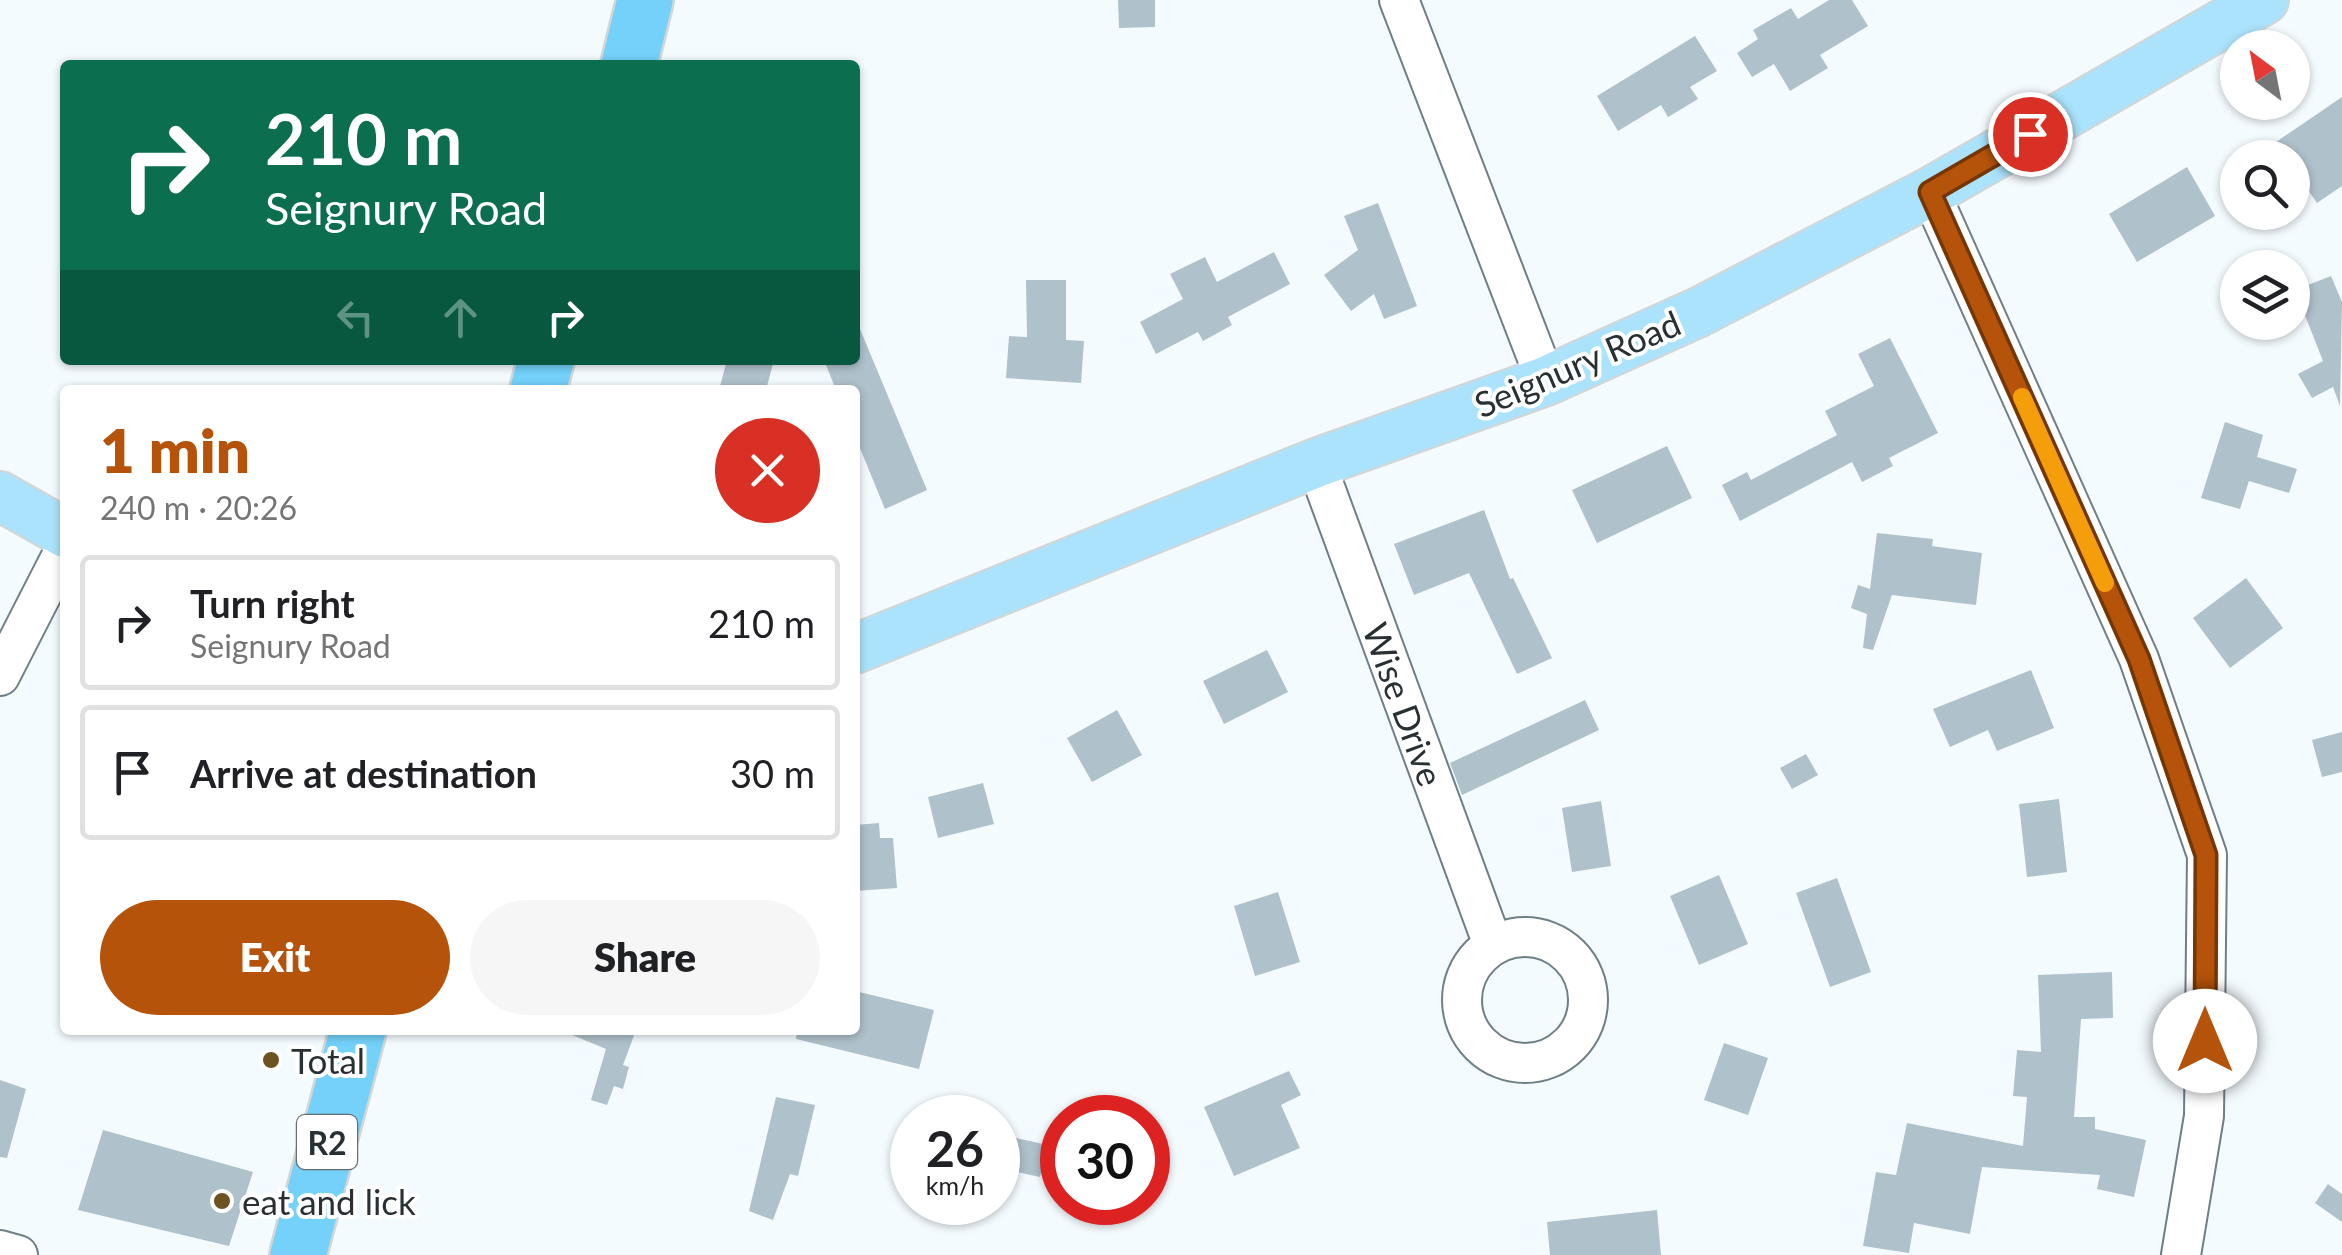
<!DOCTYPE html>
<html lang="en">
<head>
<meta charset="utf-8">
<style>
  body { margin:0; font-family:Lato,sans-serif; background:#f6f6f6; color:#202124; height:100vh; display:flex; flex-direction:column; font-size:38px; white-space:nowrap }
  * { box-sizing:border-box; margin:0 }
  p { font-size:32px; color:#757577 }
  .icon { flex:none; width:55px; height:55px; fill:none; stroke:currentColor; stroke-width:2; stroke-linecap:round; stroke-linejoin:round }
  .map { position:relative; flex:1; overflow:hidden }
  .drawer { position:absolute; left:60px; top:385px; width:800px; height:650px; display:flex; flex-direction:column; background:#fff; border-radius:10px; box-shadow:0 2px 8px #0004 }
  .drawer>* { flex:none }
  .hud { position:absolute; left:60px; top:60px; width:800px; height:305px; border-radius:10px; box-shadow:0 2px 8px #0004; background:#0b6e4f; color:#fff; overflow:hidden }
  .needle { width:65px; rotate:328deg }
  .controls { position:absolute; left:2220px; top:30px; display:grid; gap:20px }
  .controls a { display:grid; place-items:center; width:90px; height:90px; border-radius:50%; background:#fff; box-shadow:0 2px 8px #0004; font-size:50px }
  .speed { position:absolute; left:890px; top:1095px; display:flex; gap:20px; font-size:50px; font-weight:700; text-align:center }
  .speed>* { display:grid; place-content:center; width:130px; height:130px; border-radius:50%; background:#fff; box-shadow:0 2px 8px #0004; line-height:1 }
  .speed small { font-size:25px; font-weight:400 }
  .speed .limit { border:15px solid #d22; background:#fff; color:#111 }
  .pin { position:absolute; display:grid; place-items:center; width:85px; height:85px; color:#fff; margin:-42px; border:5px solid #fff; border-radius:50%; box-shadow:0 2px 10px #0007 }
  .me { position:absolute; width:110px; margin:-55px; rotate:0deg; stroke-linejoin:round; filter:drop-shadow(0 0 8px #0008) }
  .turn { display:flex; align-items:center; gap:35px; height:210px; padding:0 40px; font-size:45px }
  .turn .icon { width:130px; height:130px; stroke-width:2.5 }
  .turn b { display:block; font-size:70px; line-height:85px }
  .lanes { display:flex; align-items:center; height:95px; padding:0 40px; background:#0003; justify-content:center; gap:50px; direction:ltr }
  .lanes .off { opacity:.35 }
  .round { display:grid; place-items:center; flex:none; width:105px; height:105px; border-radius:52px; background:#f6f6f6 }
  .overview { display:flex; align-items:center; justify-content:space-between; height:170px; padding:0 40px }
  h1 { font-size:60px; font-weight:800; line-height:75px; color:#b45309 }
  .primary-button { display:flex; gap:20px; margin-top:auto; padding:20px 40px }
  .primary-button a { flex:1; height:115px; border-radius:60px; background:#b45309; color:#fff; font-size:40px; font-weight:800; line-height:115px; text-align:center }
  .primary-button a+a { background:#f6f6f6; color:#202124 }
  ul { padding:0; list-style:none }
  li { display:flex; align-items:center; gap:30px; height:135px; margin:0 20px 15px; padding:0 20px; border:5px solid #e0e0e0; border-radius:10px }
  li div { flex:1 }
  li b { display:block; font-size:38px }
  li em { font-style:normal }
  .map>svg:first-child { display:block }
</style>
</head>
<body>
<div class="map">
<svg width="2342" height="1255" viewBox="0 0 2342 1255">
  <rect width="100%" height="100%" fill="#f4fbff"/>
  <path fill="#afc1ca" d="M1118 0H1155V27L1119 28Z
    M1829 0H1852L1868 26 1820 55 1828 68 1790 91 1774 64 1752 77 1737 53 1758 39 1753 30 1791 8 1798 19Z
    M1695 36 1717 71 1690 87 1698 99 1668 117 1661 105 1618 131 1597 96Z
    M2342 97V186L2317 203 2292 167V158H2286L2276 142Z
    M2187 167 2215 216 2137 262 2109 214Z
    M1378 203 1417 306 1384 319 1374 294 1351 311 1324 275 1358 250 1344 216Z
    M1274 252 1290 284 1228 317 1232 325 1203 341 1198 332 1156 354 1140 322 1183 299 1170 274 1205 257 1217 282Z
    M2331 276 2342 302 2340 406 2333 387 2312 398 2298 374 2323 361 2295 290Z
    M1026 280H1066V340L1084 341 1081 383 1006 378 1009 336 1027 337Z
    M855 317 927 490 885 509 855 436V390H836L824 360H855Z
    M1890 338 1938 433 1889 458 1893 466 1862 482 1852 462 1740 521 1722 485 1747 472 1751 480 1837 435 1825 411 1874 386 1858 354Z
    M727 360H774L766 390H719Z
    M2225 422 2263 435 2257 457 2297 469 2289 493 2249 481 2240 509 2201 498Z
    M1667 446 1692 498 1597 543 1572 490Z
    M1484 510 1510 579 1513 578 1552 658 1517 674 1469 573 1414 595 1394 544Z
    M1877 533 1933 539 1932 546 1982 553 1976 605 1892 595 1873 650 1863 648 1867 614 1851 608 1858 585 1870 589Z
    M2246 578 2283 628 2230 668 2193 618Z
    M1267 650 1288 692 1224 724 1203 681Z
    M2031 670 2054 728 1997 751 1988 730 1950 747 1933 709Z
    M1585 700 1599 730 1462 795 1450 763Z
    M1117 710 1142 755 1092 782 1067 738Z
    M2342 732V772L2322 777 2312 740Z
    M1806 754 1818 775 1792 789 1780 768Z
    M983 783 994 824 938 838 928 797Z
    M2059 799 2067 872 2027 877 2019 804Z
    M1601 801 1611 866 1572 872 1562 808Z
    M879 823 880 838H893L897 888 855 891V825Z
    M1719 875 1748 944 1699 965 1670 896Z
    M1837 878 1871 972 1830 987 1796 893Z
    M1278 892 1300 962 1255 976 1234 906Z
    M2112 972 2113 1018 2081 1019 2074 1117H2095V1129L2146 1140 2134 1197 2097 1189 2100 1175 1982 1167 1970 1234 1914 1223 1909 1253 1863 1246 1876 1172 1896 1175 1907 1123 2023 1146 2027 1097 2013 1096 2017 1050 2041 1052 2038 975Z
    M855 991 934 1010 919 1069 796 1039 797 1030H855Z
    M560 1030H636L623 1065 629 1067 623 1089 614 1086 607 1105 591 1100 606 1049Z
    M1724 1043 1768 1058 1748 1115 1704 1100Z
    M1289 1071 1301 1095 1281 1105 1300 1148 1234 1176 1204 1107Z
    M0 1080 26 1089 7 1158 0 1157Z
    M776 1097 815 1105 798 1176 790 1174 773 1220 749 1211Z
    M103 1130 253 1172 229 1246 78 1210Z
    M998 1134 1048 1145 1040 1177 998 1168Z
    M2328 1184 2342 1194V1222L2315 1203Z
    M1657 1210 1661 1255H1550L1547 1222Z"/>
  <g fill="none" stroke-linecap="round" stroke-linejoin="round">
    <defs>
      <path id="minor" d="M1399 0 1546 381
        M1930 192 2139 659 2207 855 2204 1116 2181 1255
        M1316 463 1493 945
        M0 676 65 549
        M1462 1000a63 63 0 1 1 126 0a63 63 0 1 1-126 0Z
        M0 1250 18 1255"/>
      <path id="major" d="M0 496 65 533
        M855 649 1316 463 1546 381 1699 312 1930 192 2264 0"/>
      <path id="highway" d="M629 65 645 0
        M538 390 546 360
        M298 1255 358 1030"/>
    </defs>
    <use href="#minor" stroke="#6e7f87" stroke-width="42"/>
    <use href="#major" stroke="#d4d6d6" stroke-width="52"/>
    <use href="#highway" stroke="#d4d6d6" stroke-width="60"/>
    <use href="#minor" stroke="#fff" stroke-width="38"/>
    <use href="#major" stroke="#abe3fc" stroke-width="48"/>
    <use href="#highway" stroke="#73d1fa" stroke-width="55"/>
  </g>
  <g fill="none" stroke-linecap="round" stroke-linejoin="round">
    <defs>
      <path id="route" d="M2030 134 1930 192 2139 659 2206 855 2205 1041"/>
    </defs>
    <use href="#route" stroke="#753606" stroke-width="25"/>
    <use href="#route" stroke="#b45309" stroke-width="18"/>
    <path stroke="#f59e0b" stroke-width="18" d="M2022 397 2105 583"/>
  </g>
  <g fill="#6d5224" stroke="#fff" stroke-width="4">
    <circle cx="271" cy="1060" r="10"/>
    <circle cx="222" cy="1201" r="10"/>
  </g>
  <g text-anchor="middle" dominant-baseline="central" stroke-width="8" stroke-linejoin="round" paint-order="stroke">
    <rect fill="#fff" stroke="#696e71" stroke-width="2.5" x="297" y="1115" width="60" height="54" rx="8"/>
    <g font-size="32" font-weight="bold" fill="#293034">
      <text x="327" y="1142">R2</text>
    </g>
    <g font-size="35" fill="#293034" stroke="#fff">
      <text transform="translate(1577 363) rotate(-23)">Seignury Road</text>
      <text transform="translate(1404 704) rotate(70)">Wise Drive</text>
    </g>
    <g font-size="35" fill="#293034" stroke="#fff" text-anchor="start">
      <text x="291" y="1060">Total</text>
      <text x="242" y="1201">eat and lick</text>
    </g>
  </g>
</svg>
<div class="controls">
<a><svg class="needle" viewBox="-14 -14 28 28"><path d="M0-13l5 13h-10z" fill="#e53935"/><path d="M0 13l5-13h-10z" fill="#757577"/></svg></a>
<a><svg class="icon" aria-label="search" viewBox="0 0 24 24"><circle cx="10" cy="10" r="6"/><path d="M15 15l6 6"/></svg></a>
<a><svg class="icon" aria-label="layers" viewBox="0 0 24 24"><path d="M12 4l9 5-9 5-9-5zM3 14l9 5 9-5"/></svg></a>
</div>
<div class="speed"><div>26<small>km/h</small></div><div class="limit">30</div></div>
<div class="pin" style="left:2030px;top:134px;background:#d93025"><svg class="icon" aria-label="arrive" viewBox="0 0 24 24"><path d="M6 21V4h12l-3 4 3 4H6"/></svg></div>
<svg class="me" style="left:2205px;top:1041px" viewBox="-20 -20 40 40"><circle r="19" fill="#fff"/><path d="M0-13L10 11 0 6-10 11z" fill="#b45309"/></svg>
<div class="hud">
<div class="turn"><svg class="icon" aria-label="right" viewBox="0 0 24 24"><path d="M7 20v-9h11M14 6l5 5-5 5"/></svg><div><b>210 m</b>Seignury Road</div></div>
<div class="lanes"><svg class="icon off" aria-label="left" viewBox="0 0 24 24"><path d="M17 20v-9H6M10 6l-5 5 5 5"/></svg><svg class="icon off" aria-label="ahead" viewBox="0 0 24 24"><path d="M12 20V5M6 11l6-6 6 6"/></svg><svg class="icon" aria-label="right" viewBox="0 0 24 24"><path d="M7 20v-9h11M14 6l5 5-5 5"/></svg></div>
</div>
<section class="drawer">
<div class="overview"><div><h1>1 min</h1><p>240 m · 20:26</p></div><a class="round" style="background:#d93025;color:#fff"><svg class="icon" aria-label="close" viewBox="0 0 24 24"><path d="M6 6l12 12M18 6L6 18"/></svg></a></div>
<ul>
<li><svg class="icon" aria-label="right" viewBox="0 0 24 24"><path d="M7 20v-9h11M14 6l5 5-5 5"/></svg><div><b>Turn right</b><p>Seignury Road</p></div><em>210 m</em></li>
<li><svg class="icon" aria-label="arrive" viewBox="0 0 24 24"><path d="M6 21V4h12l-3 4 3 4H6"/></svg><div><b>Arrive at destination</b></div><em>30 m</em></li>
</ul>
<div class="primary-button"><a>Exit</a><a>Share</a></div>
</section>
</div>
</body>
</html>
